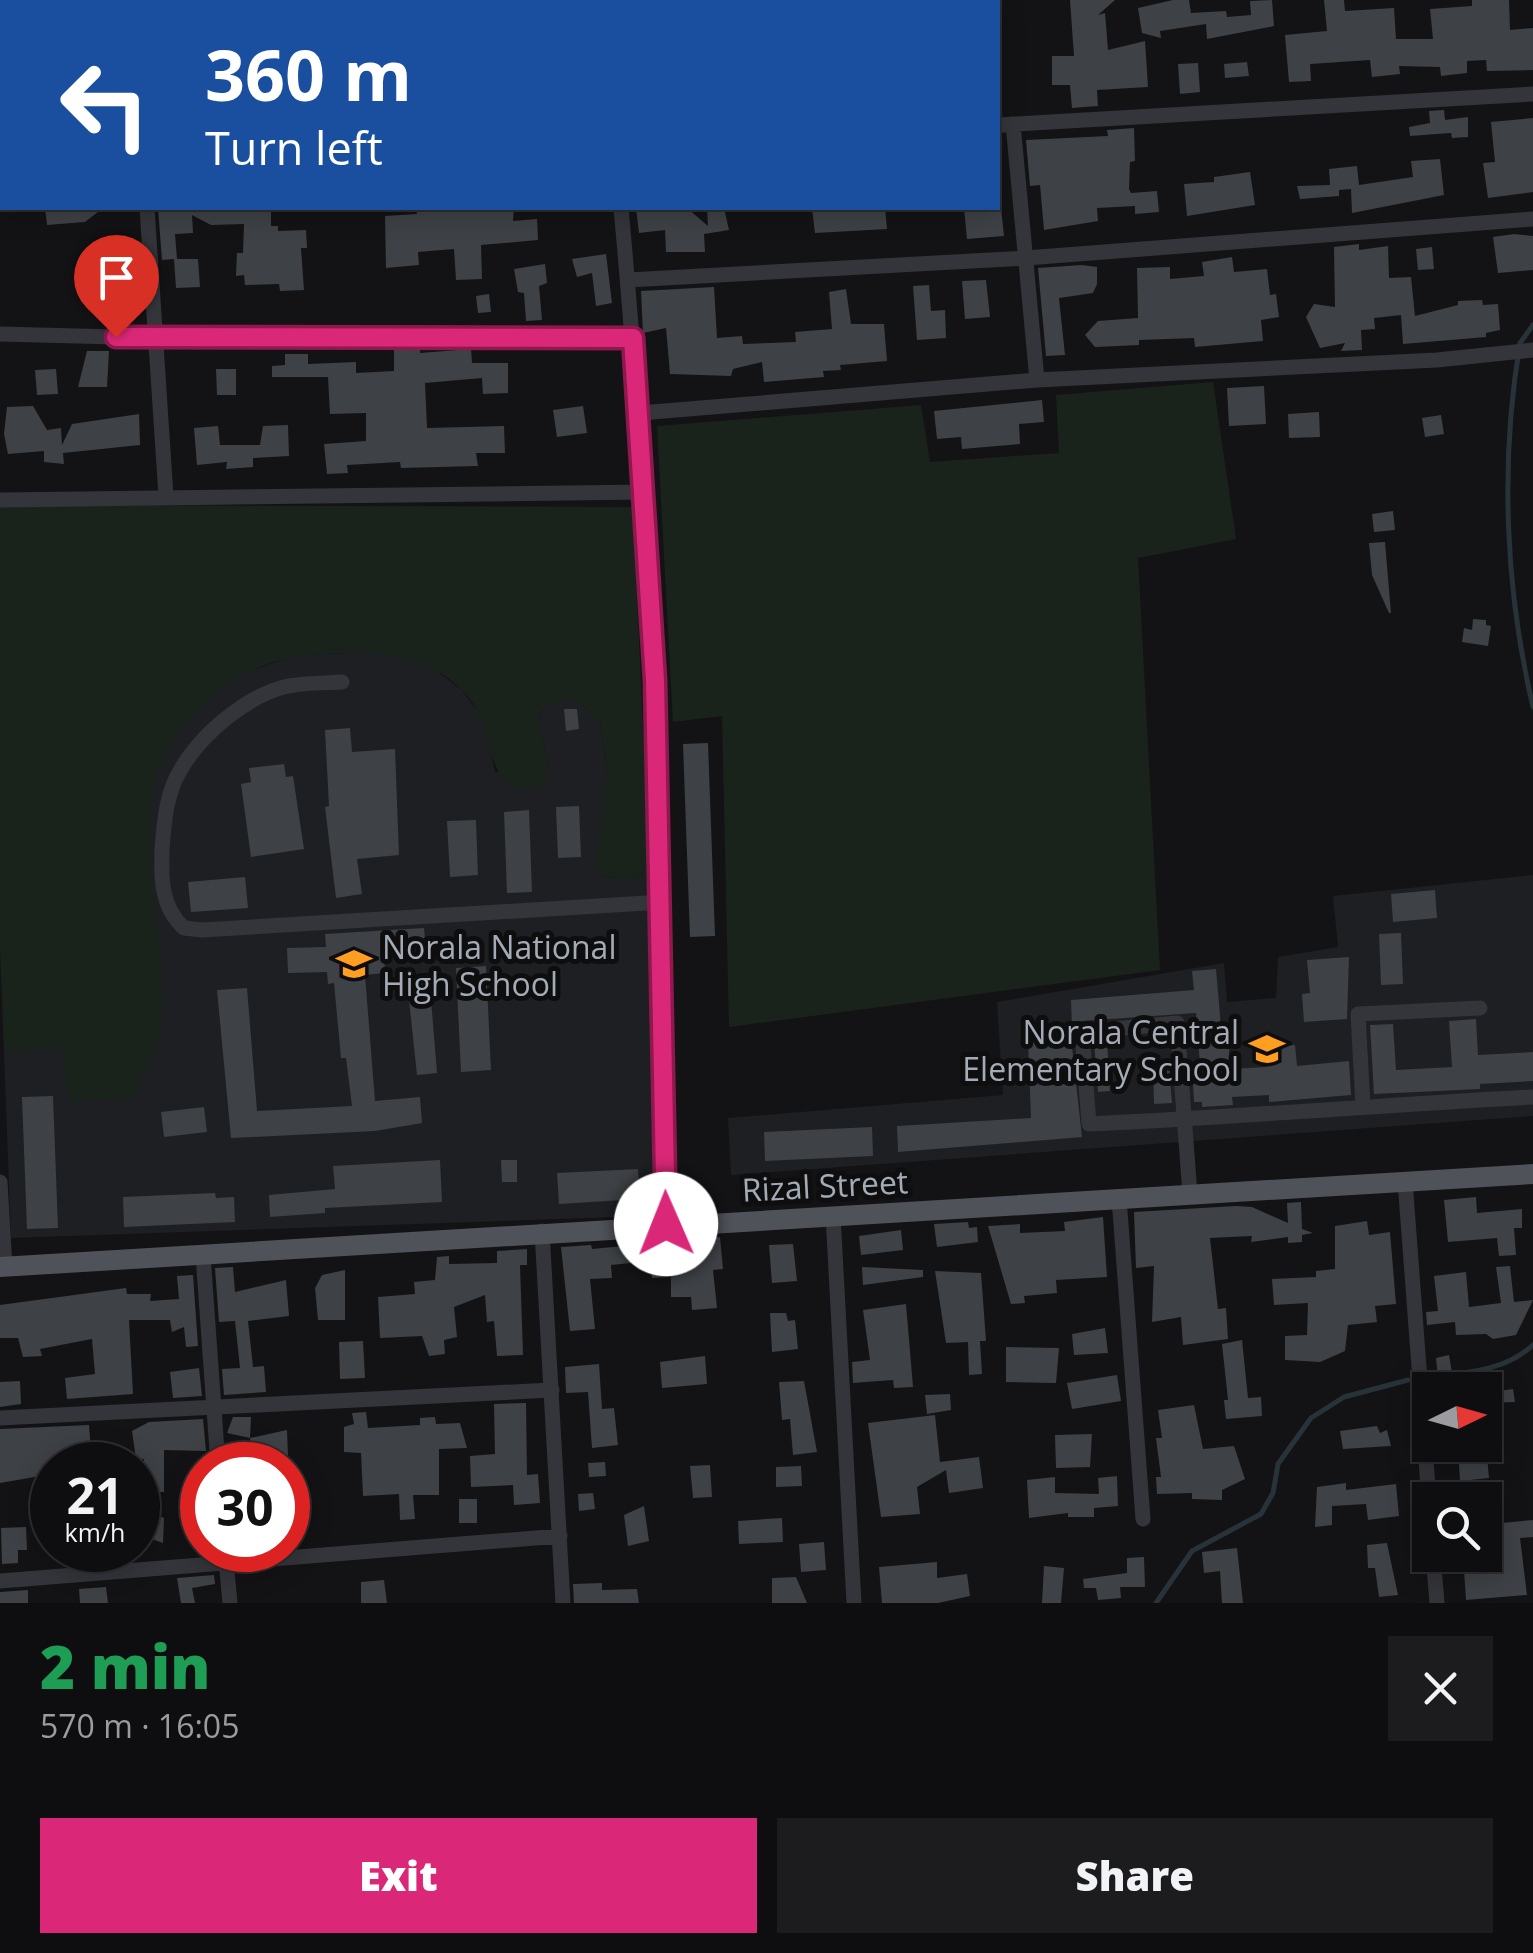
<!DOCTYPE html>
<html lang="en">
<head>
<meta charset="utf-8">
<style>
  body { margin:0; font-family:"Open Sans",sans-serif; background:#1c1c1e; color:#f1f3f6; height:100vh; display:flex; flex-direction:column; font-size:38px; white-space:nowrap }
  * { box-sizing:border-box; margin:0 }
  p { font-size:32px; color:#9b9c9f }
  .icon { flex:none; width:55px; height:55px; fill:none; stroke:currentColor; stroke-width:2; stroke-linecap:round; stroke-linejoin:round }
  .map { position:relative; height:1603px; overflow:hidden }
  .sheet { display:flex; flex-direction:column; background:#0e0e10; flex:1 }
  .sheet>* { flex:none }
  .banner { position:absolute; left:0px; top:0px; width:1000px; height:210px; box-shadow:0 5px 25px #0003,0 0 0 2px #2e2e30; background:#1a4fa0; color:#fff; overflow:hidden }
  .needle { width:65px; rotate:85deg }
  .tools { position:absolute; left:1412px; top:1372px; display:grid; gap:20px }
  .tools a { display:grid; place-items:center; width:90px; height:90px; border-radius:0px; background:#0e0e10; box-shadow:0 5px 25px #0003,0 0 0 2px #2e2e30; font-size:50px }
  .speed { position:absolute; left:30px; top:1442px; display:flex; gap:20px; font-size:50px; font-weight:700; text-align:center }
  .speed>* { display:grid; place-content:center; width:130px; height:130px; border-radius:50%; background:#0e0e10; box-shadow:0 5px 25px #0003,0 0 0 2px #2e2e30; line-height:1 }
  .speed small { font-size:25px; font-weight:400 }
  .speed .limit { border:15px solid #d22; background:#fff; color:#111 }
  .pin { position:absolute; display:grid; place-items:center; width:85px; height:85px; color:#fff; margin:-102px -42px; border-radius:50% 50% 50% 0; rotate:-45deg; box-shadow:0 0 10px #0007 }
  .pin .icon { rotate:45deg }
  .me { position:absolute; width:110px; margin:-55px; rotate:359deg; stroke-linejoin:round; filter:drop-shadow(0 0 8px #0008) }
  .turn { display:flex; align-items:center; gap:35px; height:210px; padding:0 40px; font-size:45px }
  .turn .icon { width:130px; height:130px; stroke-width:2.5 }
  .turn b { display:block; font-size:70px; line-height:85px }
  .round { display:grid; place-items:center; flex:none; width:105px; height:105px; border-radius:0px; background:#1c1c1e }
  .overview { display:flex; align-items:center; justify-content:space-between; height:170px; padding:0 40px }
  h1 { font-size:60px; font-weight:800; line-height:75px; color:#1e9e55 }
  .button { display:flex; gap:20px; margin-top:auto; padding:20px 40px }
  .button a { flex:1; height:115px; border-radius:0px; background:#db2777; color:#fff; font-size:40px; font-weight:800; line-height:115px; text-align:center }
  .button a+a { background:#1c1c1e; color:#f1f3f6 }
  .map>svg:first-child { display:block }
</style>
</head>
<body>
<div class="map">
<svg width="1533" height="1603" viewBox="0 0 1533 1603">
  <rect width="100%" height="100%" fill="#131315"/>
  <path fill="#1e1f22" d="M376 652 424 661 463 691 484 720 495 772 549 770 538 716 552 700 576 699 600 721 607 770 599 874 626 881 642 875 649 858 653 1189 645 1216 11 1238 4 1053 61 1047 146 827 160 760 188 715 235 676 296 655Z
    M1533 875V1116L731 1175 728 1118 1003 1095 997 1002 1224 963 1227 1002 1276 998 1278 957 1338 947 1333 896Z"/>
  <path fill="#1a231b" d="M1213 382 1236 539 1138 558 1160 970 729 1027 722 716 673 722 657 426 921 405 930 462 1059 453 1056 395Z
    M0 505 633 507 649 858 642 875 626 881 599 874 596 862 607 770 600 721 576 699 553 701 538 715 549 770 539 787 511 789C482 759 493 720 462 690 421 650 374 652 320 654 279 656 241 671 210 697 105 786 171 906 162 1020 160 1046 144 1074 134 1098L69 1102 61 1048 4 1053 0 947Z"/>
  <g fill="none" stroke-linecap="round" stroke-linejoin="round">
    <path stroke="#283339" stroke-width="5" d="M1533 325 1520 343C1500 462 1505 589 1533 707
      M1429 1377C1466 1373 1505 1371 1533 1345
      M1156 1603 1192 1551 1261 1514 1273 1493 1278 1464 1311 1418 1344 1397 1408 1380"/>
  </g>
  <path fill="#3e4145" d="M1070 0H1115L1098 15 1105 13 1108 50 1145 41 1148 87 1097 90 1098 106 1072 108 1070 85H1052V56H1074Z
    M1173 0H1189L1191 13 1226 11 1227 17 1251 15 1250 1 1272 0 1274 26 1207 39 1206 24 1160 31 1161 38 1142 33 1138 8Z
    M1324 0H1344L1345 11 1394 8 1396 39H1433L1430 9 1472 6V0H1509L1510 30 1533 28V70L1487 71 1486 60 1467 61V73L1441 76 1440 67 1399 66 1400 74 1372 77 1370 60 1310 64 1311 81 1289 82 1285 35 1327 31Z
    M1247 62 1249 76 1225 78 1224 64Z
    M1198 63 1200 92 1180 94 1178 64Z
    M1444 110 1445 120 1468 117V137L1452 138 1451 133 1410 136 1409 127 1430 123 1429 111Z
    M1533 118V192L1488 198 1483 163 1495 162 1491 122Z
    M1134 128 1135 161 1130 162 1129 189 1131 193 1157 191 1159 212 1135 214V206L1097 208 1098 221 1044 230 1040 185 1030 186 1026 140 1108 136 1107 130Z
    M1440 159 1444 195 1352 213 1351 189 1339 190V196L1300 199 1297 186 1330 185 1329 169 1357 166 1359 185 1413 177 1411 161Z
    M1250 172 1255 205 1187 216 1184 184 1214 182V177Z
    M45 208H103L85 222 47 225Z
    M158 208H271V226H278V231L306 230 307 248H301L304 290 280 291 279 284 245 285 244 275 236 276 237 253H243L244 224 211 225 192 215 193 233 175 234 177 259H198L200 287 176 288 174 259 162 260Z
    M416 208H514L513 221 537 219 538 240 481 245 482 279 456 280 454 249 418 252 419 265 386 268 385 216 417 214Z
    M636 208H687L708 226 707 208H724L729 230 704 234 705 252H666L665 230 639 233Z
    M812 208H885L887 229 815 233Z
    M964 208H1001L1004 236 967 239Z
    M1514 234 1533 236V270L1498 273 1493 237Z
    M1359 244V250L1388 246 1389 278 1411 277 1415 316 1458 305V301L1482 300 1483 305 1498 304 1500 330 1486 333V337L1403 344 1401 315 1374 318 1375 329 1361 330 1362 350 1341 351 1345 343 1320 348 1306 317 1314 304 1335 307 1334 247Z
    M1432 247 1434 269 1418 270 1416 249Z
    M606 254 612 303 596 306 592 273 577 277 572 259Z
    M1232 257 1234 272 1267 269 1270 295 1276 294 1279 317 1261 320 1263 341 1195 347 1194 338 1139 340V345L1095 347 1085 335 1098 321 1138 318 1137 268 1170 267V279L1204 276 1202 262Z
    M545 264 547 283 539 286 542 320 526 321 524 293 518 292 514 269Z
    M1082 265 1097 267V284L1093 293 1059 298 1065 355 1046 356 1038 268Z
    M986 280 990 317 965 319 962 281Z
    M929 285 931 311 945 310 946 338 917 340 913 286Z
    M714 287 717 338 742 336 743 344 796 342 795 332 832 329 829 292 846 289 851 324H884L887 361 840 365 841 370 823 371 824 377 764 382 762 362 733 369 731 376 670 374 666 328 643 333 641 291Z
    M489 294 491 312 478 313 476 296Z
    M394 349H420V353L471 349 472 363H508V393L483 394 482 378 425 383 427 428 504 426 505 453H476L478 466 401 468 400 462 347 465 348 473 327 474 324 444 366 441V413L330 414 328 377H272V366L285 365V354H308V364L356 362V373L394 371Z
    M87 351H109L107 387H78Z
    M56 369 58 394 37 395 35 370Z
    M216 369H236V395H217Z
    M1264 386 1266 424 1229 426 1227 388Z
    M1042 400 1044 422 1019 424 1020 444 962 449 961 437 937 439 934 411Z
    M33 406 47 430 61 428 62 445 72 424 139 414 140 445 63 453 64 464 44 462V451L8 454 4 434 7 407Z
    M583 406 587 433 557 437 553 410Z
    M1319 412 1320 437 1289 438 1288 414Z
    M1441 415 1444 434 1425 437 1422 418Z
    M288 425 289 456 253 458V467L226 469 227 462 197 465 194 428 218 426 220 445H260L263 426Z
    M1393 511 1395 530 1374 532 1372 514Z
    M1385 542 1391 613H1389L1372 575 1369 543Z
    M1473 619 1486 620V625L1491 626 1488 646 1462 642 1464 628 1472 630Z
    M564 709H577L579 729 566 731Z
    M350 728 352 752 395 749 399 855 357 859 362 894 336 898 325 807 329 806 325 730Z
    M708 743 715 936 690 937 683 744Z
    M284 764 286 777 293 776 304 849 251 857 241 784 251 782 249 768Z
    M579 806 581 857 558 858 556 807Z
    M529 810 532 892 507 893 504 812Z
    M476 820 478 875 450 877 447 821Z
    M245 877 248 908 191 912 188 882Z
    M1435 890 1437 918 1393 922 1391 894Z
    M424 928 426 949 384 953 385 973 365 975 375 1101 420 1097 422 1123 375 1131 231 1138 217 990 247 988 257 1111 352 1106 346 1058H341L334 983 328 984 327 972 288 973 287 948 326 947 325 934Z
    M1401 933 1403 984 1381 985 1379 934Z
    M1349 957 1347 1019 1304 1022 1302 994 1310 993 1307 960Z
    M486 966 491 1070 461 1072 456 968Z
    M1216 969 1221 1027 1228 1026 1230 1069 1266 1067 1265 1047 1295 1045 1297 1066 1349 1061 1351 1095 1269 1102V1095L1232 1097 1233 1105 1202 1107V1102H1194L1192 1065H1200L1196 1013 1081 1021 1072 1028 1071 1000 1194 990 1192 971Z
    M430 987 437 1073 417 1075 408 990Z
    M1476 1019 1478 1055 1533 1052V1081L1480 1084V1089L1374 1094 1370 1025 1393 1024 1396 1070 1452 1067 1449 1021Z
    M1071 1038 1082 1137 898 1152 897 1126 1031 1118 1028 1041Z
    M1107 1041 1110 1091 1098 1092 1094 1042Z
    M1169 1066 1172 1103 1154 1104 1153 1067Z
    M53 1096 58 1228 27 1229 22 1097Z
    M204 1107 207 1132 164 1137 161 1112Z
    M872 1127 873 1156 765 1161 764 1132Z
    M440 1160 442 1202 325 1208V1213L270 1217 269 1195 335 1189 333 1166Z
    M501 1160H517V1182H502Z
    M638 1169 640 1199 559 1204 557 1173Z
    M215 1193 216 1198 234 1197 235 1222 124 1227 123 1197Z
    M1476 1197 1477 1213 1522 1209V1228H1514L1516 1255 1499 1256 1497 1238 1448 1242 1444 1200Z
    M1301 1202 1302 1229 1313 1233 1302 1235V1242L1288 1243V1237L1251 1242 1252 1236 1210 1238 1218 1309 1226 1308 1228 1339 1183 1345 1181 1317 1152 1322 1154 1266 1136 1268 1134 1212 1236 1206 1252 1207 1288 1223 1287 1203Z
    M1103 1217 1107 1277 1056 1280 1057 1293 1024 1296 1025 1303 1011 1304 988 1226 1020 1224V1233L1065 1231 1064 1222Z
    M1367 1221 1369 1235 1390 1232 1396 1304 1375 1306 1377 1322 1348 1325 1345 1351 1320 1362 1285 1360V1336L1307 1335 1308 1303 1274 1305 1272 1279 1316 1277V1271L1335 1269V1226Z
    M968 1222 969 1228 977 1227 978 1242 937 1247 934 1224Z
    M901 1230 903 1250 861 1255 859 1236Z
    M720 1237 723 1269 713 1270 717 1308 692 1310 691 1297H671V1277L652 1278 651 1261 611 1265 612 1278 590 1279 595 1329 570 1331 561 1247 591 1245 592 1249Z
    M793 1244 797 1281 772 1283 769 1245Z
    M527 1249V1265H520L523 1355 497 1356 494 1321 487 1322 485 1295 454 1307 457 1337 444 1340 445 1354 429 1356 422 1336 380 1338 378 1297 415 1294 414 1282 435 1280 437 1257 449 1256V1264L497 1263V1251Z
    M1510 1266 1514 1302 1533 1300 1516 1335 1493 1339 1486 1334 1456 1335 1455 1322 1427 1325 1426 1312 1438 1311 1434 1276 1466 1272 1469 1307 1501 1303 1496 1267Z
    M233 1267 235 1292 286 1280 289 1316 248 1321 253 1367 264 1366 266 1392 224 1395 222 1369 240 1368 235 1321 219 1322 215 1268Z
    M862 1267 923 1270V1277L863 1285Z
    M345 1270V1320H318L315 1288 322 1275Z
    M935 1271 981 1273 986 1341H980L982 1374 969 1375 968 1342 946 1343Z
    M193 1275 198 1346 186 1347 184 1327 172 1332 170 1320H129L133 1394 67 1399 65 1378 95 1374 92 1339 40 1349 42 1356 23 1357 18 1338H0V1305L126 1288 127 1294H151L150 1301 179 1299 177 1276Z
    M906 1304 913 1387 894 1388 893 1380 853 1383 852 1362 870 1360 863 1310Z
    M770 1313H786L788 1321 795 1320 798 1349 772 1352Z
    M1105 1328 1108 1353 1074 1355 1072 1334Z
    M1242 1340 1248 1398 1261 1397 1262 1416 1226 1419 1224 1400H1228L1222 1344Z
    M363 1341 365 1378 340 1379 339 1342Z
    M1006 1347 1059 1348 1056 1383 1006 1382Z
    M1449 1355 1455 1390H1439L1436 1358Z
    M705 1356 707 1384 662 1388 660 1362Z
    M599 1364 602 1409 614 1408 618 1445 592 1448 588 1392 566 1393 565 1367Z
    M199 1368 202 1396 173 1398 170 1372Z
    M1117 1375 1121 1401 1072 1409 1067 1383Z
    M20 1381 21 1404 0 1407V1382Z
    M804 1381 817 1452 793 1455 790 1419 782 1420 779 1382Z
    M1513 1389 1515 1402 1485 1403V1393Z
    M950 1394 951 1410 927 1414 925 1395Z
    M526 1403 527 1475 538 1474 540 1503 514 1505 513 1485 471 1487 470 1456 495 1454 494 1404Z
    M1194 1405 1203 1449 1234 1446 1245 1479 1222 1490V1500L1192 1499V1493L1157 1494 1156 1477H1161L1156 1438H1162L1158 1410Z
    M366 1412 368 1428 420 1425V1418L435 1417 436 1424 460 1423 467 1448 439 1449V1495H413L415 1519 400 1520 399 1494 363 1496 361 1453 344 1452V1427L354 1424 352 1413Z
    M935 1415 940 1462 979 1457 983 1488 949 1493 946 1470 917 1487 920 1514 881 1517 868 1423Z
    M233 1417H251L250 1438 227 1433Z
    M203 1419 206 1451 164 1450V1492H143L144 1459H136L132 1431 149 1422Z
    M89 1425 92 1465H45L46 1475 0 1483V1429Z
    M1377 1426 1380 1433 1387 1430 1391 1446 1343 1449 1340 1431Z
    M287 1430 288 1456 276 1465 252 1457 250 1438Z
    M1092 1434 1090 1467 1056 1468 1055 1435Z
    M1486 1445 1489 1478 1460 1481 1458 1448Z
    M605 1462 606 1476 589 1477 588 1463Z
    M710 1465 712 1497 693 1498 690 1466Z
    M801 1466 802 1486 776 1487V1467Z
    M1117 1476 1118 1506 1094 1508V1517H1068V1513L1029 1518 1027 1480 1055 1477V1493L1099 1494 1098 1478Z
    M1346 1483V1490L1396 1484 1399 1516 1368 1520 1366 1504 1332 1506V1525L1315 1527 1317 1487Z
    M593 1493 595 1509 579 1511 578 1494Z
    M459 1499H477V1523H459Z
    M201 1500 202 1521 181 1524 179 1502Z
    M644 1506 649 1541 628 1546 624 1515Z
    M138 1507 164 1518 163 1543 138 1534Z
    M782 1518 783 1542 739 1544 738 1521Z
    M1533 1520V1537L1520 1538 1527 1595 1466 1600 1463 1555H1491L1490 1524Z
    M26 1527 27 1550H18V1563L2 1564 1 1528Z
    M824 1542 826 1570 801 1572 799 1544Z
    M1387 1543 1398 1595 1379 1597 1375 1568H1368L1367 1545Z
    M1237 1548 1243 1603H1222L1220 1571 1204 1573 1202 1552Z
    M1144 1557 1145 1587H1120L1121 1598 1098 1600 1096 1588H1084L1083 1579 1127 1573V1558Z
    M937 1562V1578L967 1574 970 1596 938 1603H882L879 1567Z
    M1044 1566 1064 1568 1061 1603H1042Z
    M214 1575 215 1584 192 1588 195 1603H181L177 1578Z
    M796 1577 807 1603H772V1578Z
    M384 1580 387 1603H361V1582Z
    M602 1583V1590L637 1589 639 1603H574L573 1584Z
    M106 1587 108 1603H80L79 1589Z
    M28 1590V1603H0V1592Z"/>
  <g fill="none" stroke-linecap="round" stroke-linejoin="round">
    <path stroke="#33353a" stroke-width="15" d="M1013 124 1037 380
      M998 125 1533 94
      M0 172H2
      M147 208 166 496
      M621 208C652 546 663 884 666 1224
      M628 280 1026 258 1533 219
      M0 334 155 338H633
      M640 413 1037 380 1437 360 1533 350
      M0 500 644 492
      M342 682C324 683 305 683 288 686 248 695 202 733 181 769 166 793 164 823 162 850 161 879 161 907 184 928L202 930 663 902
      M1363 1106 1358 1014 1480 1008
      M1405 1181 1430 1513
      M0 1182 5 1267
      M1190 1194 1177 1023 1082 1032 1089 1124C1237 1117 1385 1105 1533 1097
      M1119 1198 1143 1519
      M833 1215 854 1603
      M542 1231 563 1603
      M203 1255 218 1465
      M0 1418 552 1390
      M225 1550 230 1603
      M1433 1555 1437 1603
      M0 1581 560 1536"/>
    <path stroke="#4f5259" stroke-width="20" d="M0 1267 1533 1174"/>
  </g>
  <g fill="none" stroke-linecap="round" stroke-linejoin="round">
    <defs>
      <path id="route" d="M116 337 633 338 655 680 666 1224"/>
    </defs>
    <use href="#route" stroke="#8e194d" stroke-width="25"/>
    <use href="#route" stroke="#db2777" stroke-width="18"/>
  </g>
  <defs>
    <symbol id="school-bare" viewBox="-9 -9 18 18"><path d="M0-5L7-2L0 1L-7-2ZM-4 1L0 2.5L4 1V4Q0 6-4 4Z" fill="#ff9e20" stroke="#0e0e0f" stroke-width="2.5" paint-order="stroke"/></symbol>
  </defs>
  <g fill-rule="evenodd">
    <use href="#school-bare" x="329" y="939" width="50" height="50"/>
    <use href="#school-bare" x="1242" y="1024" width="50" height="50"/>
  </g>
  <g text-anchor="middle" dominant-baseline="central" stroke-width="10" stroke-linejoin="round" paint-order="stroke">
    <g font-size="32" fill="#a3abb6" stroke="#0e0e0f" text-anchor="start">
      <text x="382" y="946">Norala National<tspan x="382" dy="37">High School</tspan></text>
      <text x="1239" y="1031" text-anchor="end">Norala Central<tspan x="1239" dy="37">Elementary School</tspan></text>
    </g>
    <g font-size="32" fill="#a3abb6" stroke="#0e0e0f">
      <text transform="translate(825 1185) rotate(-3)">Rizal Street</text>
    </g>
  </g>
</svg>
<div class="tools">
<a><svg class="needle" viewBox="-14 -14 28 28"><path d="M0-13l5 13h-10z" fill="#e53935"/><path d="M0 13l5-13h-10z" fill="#9b9c9f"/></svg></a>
<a><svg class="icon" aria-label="search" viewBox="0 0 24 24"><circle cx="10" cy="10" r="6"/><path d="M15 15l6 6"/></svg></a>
</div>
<div class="speed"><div>21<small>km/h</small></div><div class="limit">30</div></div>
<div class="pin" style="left:116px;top:337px;background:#d93025"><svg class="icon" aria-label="arrive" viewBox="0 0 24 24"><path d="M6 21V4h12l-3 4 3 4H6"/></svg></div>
<svg class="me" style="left:666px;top:1224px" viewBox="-20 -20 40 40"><circle r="19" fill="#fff"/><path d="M0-13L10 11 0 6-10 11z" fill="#db2777"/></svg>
<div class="banner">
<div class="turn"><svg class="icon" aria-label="left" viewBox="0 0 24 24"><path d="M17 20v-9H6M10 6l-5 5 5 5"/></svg><div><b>360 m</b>Turn left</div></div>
</div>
</div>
<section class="sheet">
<div class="overview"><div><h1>2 min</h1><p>570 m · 16:05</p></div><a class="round"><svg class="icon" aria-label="close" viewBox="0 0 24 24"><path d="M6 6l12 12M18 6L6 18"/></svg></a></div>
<div class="button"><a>Exit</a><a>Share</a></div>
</section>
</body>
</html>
